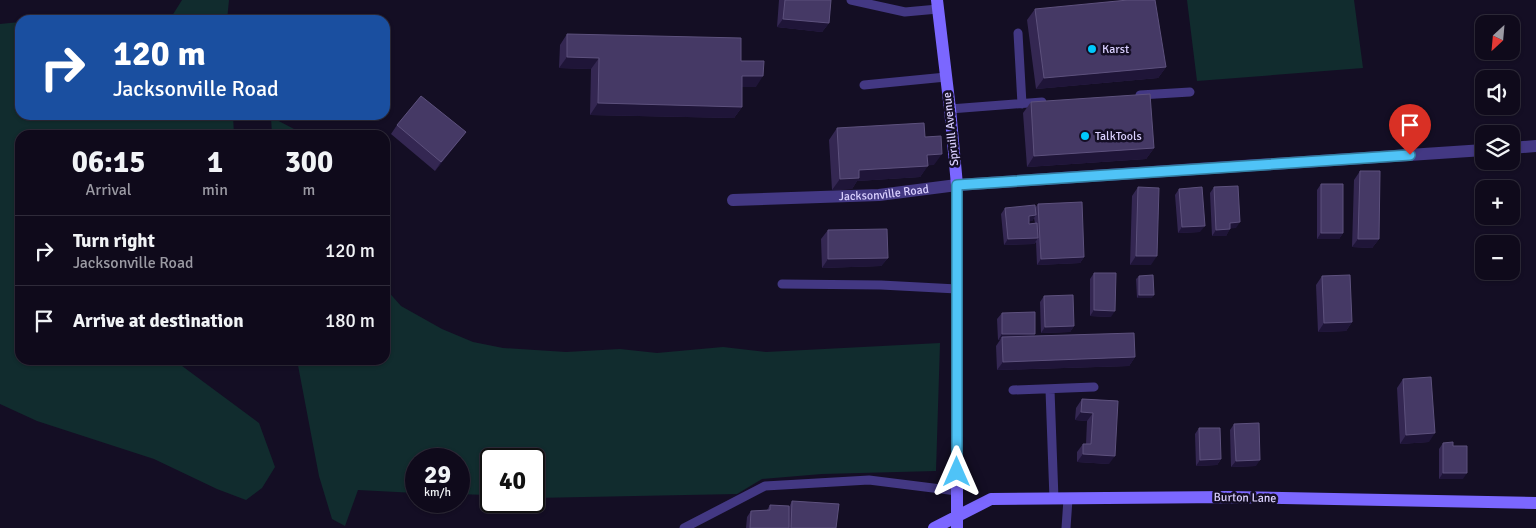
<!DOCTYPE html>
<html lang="en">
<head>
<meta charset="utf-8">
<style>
  body { margin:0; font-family:Signika,sans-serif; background:#181324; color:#f1f3f6; height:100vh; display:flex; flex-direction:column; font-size:19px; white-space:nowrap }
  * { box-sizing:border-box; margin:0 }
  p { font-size:16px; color:#9b9aa3 }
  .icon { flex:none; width:28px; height:28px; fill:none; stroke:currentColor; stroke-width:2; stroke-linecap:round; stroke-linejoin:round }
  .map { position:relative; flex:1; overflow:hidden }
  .sheet { position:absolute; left:15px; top:130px; width:375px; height:235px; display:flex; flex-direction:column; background:#0f0a1b; border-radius:15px; box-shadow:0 1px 4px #0004,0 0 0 1px #2f2b3a }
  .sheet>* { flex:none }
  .banner { position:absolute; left:15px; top:15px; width:375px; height:105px; border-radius:15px; box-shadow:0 1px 4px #0004,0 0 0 1px #2f2b3a; background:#1a4fa0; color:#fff; overflow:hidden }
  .needle { width:32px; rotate:206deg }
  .controls { position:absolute; left:1475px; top:15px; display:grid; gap:10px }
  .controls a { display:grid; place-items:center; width:45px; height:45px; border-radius:10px; background:#0f0a1b; box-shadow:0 1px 4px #0004,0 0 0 1px #2f2b3a; font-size:25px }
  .speed { position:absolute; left:405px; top:448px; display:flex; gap:10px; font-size:25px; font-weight:700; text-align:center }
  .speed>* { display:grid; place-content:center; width:65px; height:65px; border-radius:50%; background:#0f0a1b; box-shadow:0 1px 4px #0004,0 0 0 1px #2f2b3a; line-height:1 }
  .speed small { font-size:12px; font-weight:400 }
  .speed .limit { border:2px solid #111; border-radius:8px; background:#fff; color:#111 }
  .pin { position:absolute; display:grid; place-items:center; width:42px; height:42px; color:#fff; margin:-51px -21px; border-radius:50% 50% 50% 0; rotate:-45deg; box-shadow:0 0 5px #0007 }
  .pin .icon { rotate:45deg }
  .me { position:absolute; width:55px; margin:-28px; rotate:0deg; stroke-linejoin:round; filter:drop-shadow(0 0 4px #0008) }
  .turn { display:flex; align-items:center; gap:18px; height:105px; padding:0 15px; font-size:22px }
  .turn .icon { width:65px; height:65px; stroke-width:2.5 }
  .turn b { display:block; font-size:35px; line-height:42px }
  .eta { display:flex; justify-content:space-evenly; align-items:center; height:85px; text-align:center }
  .eta b { font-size:30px; font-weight:800; line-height:35px }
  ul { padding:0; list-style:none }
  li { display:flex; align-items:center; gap:15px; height:70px; padding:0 15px; border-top:1px solid #2f2b3a }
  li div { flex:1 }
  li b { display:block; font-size:19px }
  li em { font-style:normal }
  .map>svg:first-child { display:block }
</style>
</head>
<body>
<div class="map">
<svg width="1536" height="528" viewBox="0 0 1536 528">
  <rect width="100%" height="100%" fill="#140e24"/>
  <path fill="#112c2e" d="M182 0H229L227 20H161L172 16Z
    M1187 0H1354L1363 68 1197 81Z
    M20 22V115H233L234 135H20V360H174L259 423 275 467 262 488 246 500 217 489 154 459 37 421 0 404V24Z
    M271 117 294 129 300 135H272Z
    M385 288 401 306 442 329 473 342 503 348 566 352 620 349 657 353 723 347 766 352 940 343 936 471 822 474 762 479 737 494 534 498V459H491V499H489L486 495 459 494V459H416V493L358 490 345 526 332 519 319 476 297 360H385Z"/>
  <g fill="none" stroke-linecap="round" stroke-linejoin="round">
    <path stroke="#433883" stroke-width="9" d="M851 0 905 12 938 9
      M1018 33 1022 104
      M864 85 946 77
      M1140 95 1190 92
      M950 109 1042 102
      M782 284 881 285 957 289
      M1013 390 1094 387
      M1050 390 1054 499
      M684 528 765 486 869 480 957 491
      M1066 528 1068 499"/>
    <g stroke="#433883" stroke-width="12">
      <path d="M1511 148 1536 146"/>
      <path id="s1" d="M733 200 879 195 957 185 1484 150"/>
    </g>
    <path stroke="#7b67ff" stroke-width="12" d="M937 0 950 109 957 185V528
      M934 528 991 499 1228 497 1536 503"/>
  </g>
  <path fill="#342752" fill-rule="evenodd" d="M779 0H831L829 23 822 32 777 27Z
    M1035 9 1166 67 1158 78 1036 89 1027 20Z
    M567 34 741 61 756 87H742V107L734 118 590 115 591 69 559 68 560 45Z
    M1031 102 1154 148 1146 159 1027 167 1023 113Z
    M397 125 466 132 459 141 435 171 391 134Z
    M837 128 925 137 934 165H928L920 177 857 181 852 189 832 190 829 140Z
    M1360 171 1379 239 1372 248 1352 247 1354 180Z
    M1321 184 1343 233 1339 239H1317V190Z
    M1138 187 1151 265H1130L1132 196Z
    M1214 187 1236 228H1230L1226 236H1212L1210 193Z
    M1179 189 1200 232 1178 233 1175 195Z
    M1038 204 1084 257 1080 263 1037 265 1036 242 1034 244 1004 245 1001 214 1005 208H1035ZM1034 218 1035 223 1029 224V221H1032Z
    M828 230 888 258 881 266 822 268 821 239Z
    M1094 273 1111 317 1090 316V279Z
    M1139 276 1152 298H1137L1136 279Z
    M1322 276 1352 322 1346 331 1318 332 1316 285Z
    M1044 296 1074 326 1070 332 1041 333 1040 302Z
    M1002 313 1033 336 1135 357 1129 366 997 370 996 346 1000 340H998L997 319Z
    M1403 379 1429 442 1400 444 1397 388Z
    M1082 399 1118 401 1109 464 1077 462V452L1083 444H1086L1087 421 1075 420 1076 408Z
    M1234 424 1256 466 1231 467 1230 430Z
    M1199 428 1221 459 1217 465 1196 466 1195 434Z
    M1443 443 1453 446 1463 479H1439V449Z
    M792 501 836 528H746L747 517 751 511 767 510 770 505 789 507Z"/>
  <path fill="#1f1538" d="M783 19 829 23 822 32 777 27Z
    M567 57 599 58 591 69 559 68Z
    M1166 67 1158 78 1036 89 1044 78Z
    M742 76H763L756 87H735Z
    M598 103 742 107 734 118 590 115Z
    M466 132 459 141 435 171 441 162Z
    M1154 148 1146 159 1027 167 1034 156Z
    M942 154 934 165 919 166 927 155Z
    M928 166 920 177 857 181 852 189 832 190 840 179 859 170Z
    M1036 215 1032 221 1025 222 1029 216Z
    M1240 222 1236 228 1226 229 1230 223Z
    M1205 226 1200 232 1178 233 1182 227Z
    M1230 229 1226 236H1212L1216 230Z
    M1321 233H1343L1339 239H1317Z
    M1038 238 1034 244 1004 245 1008 239Z
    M1358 239H1379L1372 248 1352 247Z
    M1136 256H1157L1151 265H1130Z
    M1084 257 1080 263 1037 265 1041 259Z
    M888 258 881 266 822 268 828 259Z
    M1139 295H1154L1152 298H1137Z
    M1094 310 1115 311 1111 317 1090 316Z
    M1352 322 1346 331 1318 332 1324 323Z
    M1074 326 1070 332 1041 333 1045 327Z
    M1002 334H1035L1031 340 1002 337 1000 340H998Z
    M1135 357 1129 366 997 370 1003 362Z
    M1081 412 1093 413 1087 421 1075 420Z
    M1435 433 1429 442 1400 444 1406 435Z
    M1083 454 1115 456 1109 464 1077 462Z
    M1221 459 1217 465 1196 466 1200 460Z
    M1260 460 1256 466 1231 467 1236 461Z
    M1443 473H1467L1463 479H1439Z"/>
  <path fill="#453965" stroke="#5d517d" d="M785 0H831L829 23 783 19Z
    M1128 0H1155L1166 67 1044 78 1035 9Z
    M567 34 741 38V61H764L763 76H742V107L598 103 599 58 567 57Z
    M1150 94 1154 148 1034 156 1031 102Z
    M421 96 466 132 441 162 397 125Z
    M924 123 925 137 941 136 942 154 927 155 928 166 859 170V178L840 179 837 128Z
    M1360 171H1380L1379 239H1358Z
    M1321 184H1343V233H1321Z
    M1238 186 1240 222 1230 223V229L1216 230 1214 187Z
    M1138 187 1159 188 1157 256H1136Z
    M1202 187 1205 226 1182 227 1179 189Z
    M1082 202 1084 257 1041 259 1038 204Z
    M1035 205 1036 215 1029 216V224L1037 223 1038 238 1008 239 1005 208Z
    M887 229 888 258 828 259V230Z
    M1094 273H1116L1115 311 1094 310Z
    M1153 275 1154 295H1139V276Z
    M1350 275 1352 322 1324 323 1322 276Z
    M1073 295 1074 326 1045 327 1044 296Z
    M1035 312V334H1002V313Z
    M1134 333 1135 357 1003 362 1002 337Z
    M1431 377 1435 433 1406 435 1403 379Z
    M1082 399 1118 401 1115 456 1083 454V444H1091L1093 413 1081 412Z
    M1259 423 1260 460 1236 461 1234 424Z
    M1199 428H1220L1221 459 1200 460Z
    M1453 442V446H1467V473H1443V443Z
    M792 501 839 504 836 528H791Z
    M770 505 789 506V528H750L751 511 770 510Z"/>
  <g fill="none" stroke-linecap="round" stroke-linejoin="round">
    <defs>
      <path id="route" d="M957 472V185L1410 155"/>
    </defs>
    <use href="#route" stroke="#337fa1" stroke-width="12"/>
    <use href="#route" stroke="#4fc3f7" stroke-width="9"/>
  </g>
  <g fill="#00c8fb" stroke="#140e24" stroke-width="2">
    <circle cx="1092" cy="49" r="5"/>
    <circle cx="1085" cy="136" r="5"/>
  </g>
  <g text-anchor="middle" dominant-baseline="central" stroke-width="5" stroke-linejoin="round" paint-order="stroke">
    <g font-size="12" fill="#dad0ff" stroke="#140e24" text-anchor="start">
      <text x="1102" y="49">Karst</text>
      <text x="1095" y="136">TalkTools</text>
    </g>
    <g font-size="12" fill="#dad0ff" stroke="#140e24">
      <text transform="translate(951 129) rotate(-96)">Spruill Avenue</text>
      <text stroke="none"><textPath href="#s1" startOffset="151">Jacksonville Road</textPath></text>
      <text transform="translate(1245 498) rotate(1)">Burton Lane</text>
    </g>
  </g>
</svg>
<div class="controls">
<a><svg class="needle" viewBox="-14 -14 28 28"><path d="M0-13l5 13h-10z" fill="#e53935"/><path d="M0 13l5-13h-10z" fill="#9b9aa3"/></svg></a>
<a><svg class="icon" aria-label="sound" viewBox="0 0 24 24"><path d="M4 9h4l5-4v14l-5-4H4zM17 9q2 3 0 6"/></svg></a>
<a><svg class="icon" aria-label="layers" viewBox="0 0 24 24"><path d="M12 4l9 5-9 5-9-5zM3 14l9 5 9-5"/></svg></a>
<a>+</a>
<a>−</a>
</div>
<div class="speed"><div>29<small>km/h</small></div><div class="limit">40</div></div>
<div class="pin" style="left:1410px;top:155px;background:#d93025"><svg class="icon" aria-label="arrive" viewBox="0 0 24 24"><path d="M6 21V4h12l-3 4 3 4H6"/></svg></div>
<svg class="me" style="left:957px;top:472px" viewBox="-20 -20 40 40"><path d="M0-17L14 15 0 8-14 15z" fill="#4fc3f7" stroke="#fff" stroke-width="4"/></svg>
<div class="banner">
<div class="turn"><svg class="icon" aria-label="right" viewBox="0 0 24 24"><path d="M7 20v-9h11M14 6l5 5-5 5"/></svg><div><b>120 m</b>Jacksonville Road</div></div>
</div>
<section class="sheet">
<div class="eta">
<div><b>06:15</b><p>Arrival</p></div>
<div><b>1</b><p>min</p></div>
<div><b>300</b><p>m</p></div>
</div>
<ul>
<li><svg class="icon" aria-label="right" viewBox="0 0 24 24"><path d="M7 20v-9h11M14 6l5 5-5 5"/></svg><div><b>Turn right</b><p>Jacksonville Road</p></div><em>120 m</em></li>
<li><svg class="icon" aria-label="arrive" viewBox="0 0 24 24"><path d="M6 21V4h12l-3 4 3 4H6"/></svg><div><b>Arrive at destination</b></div><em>180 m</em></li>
</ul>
</section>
</div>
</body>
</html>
